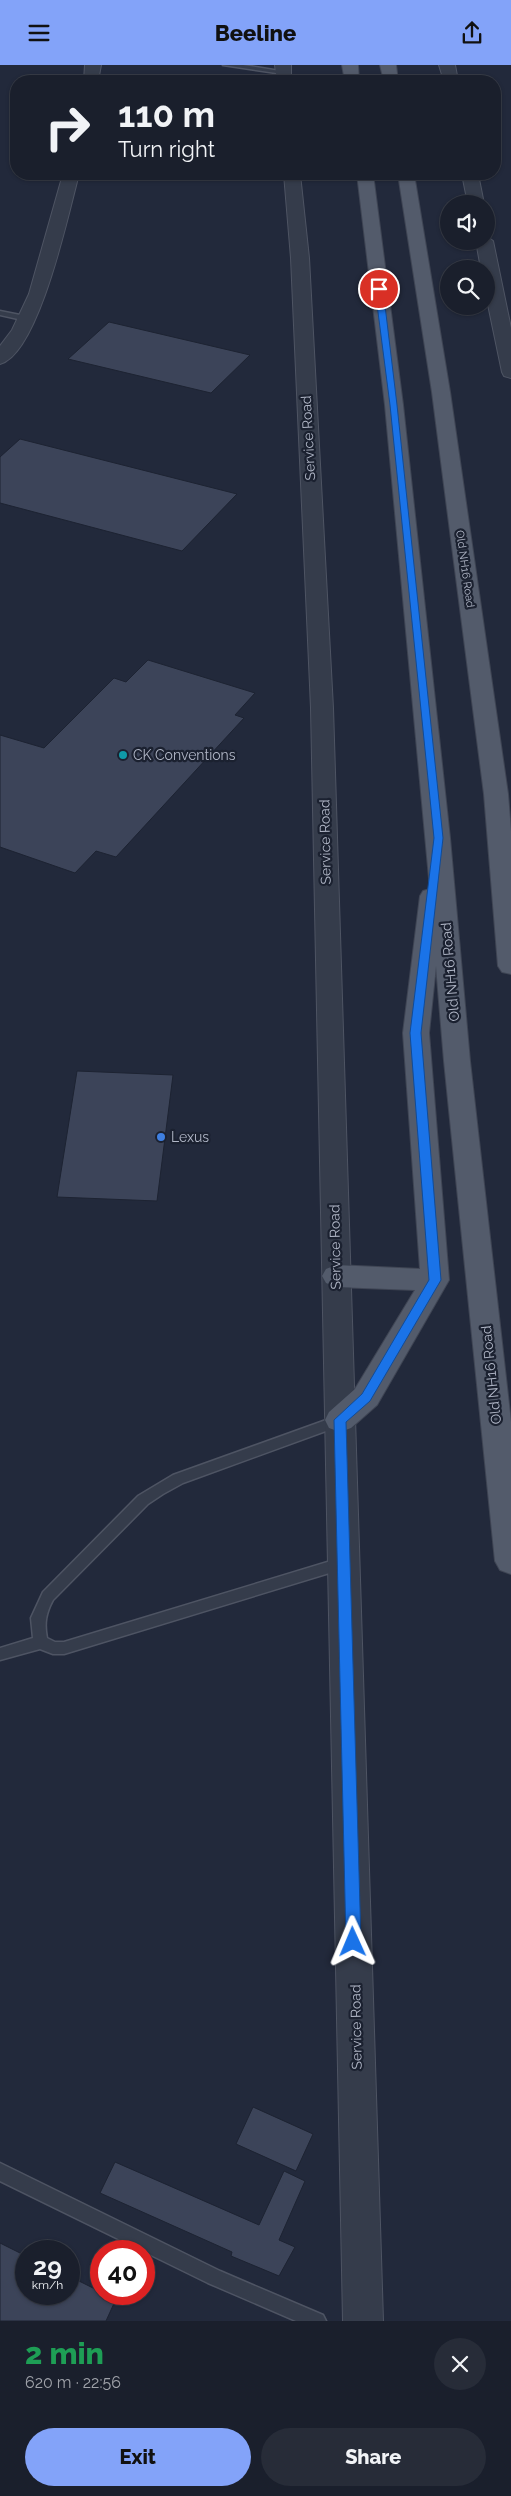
<!DOCTYPE html>
<html lang="en">
<head>
<meta charset="utf-8">
<style>
  body { margin:0; font-family:Raleway,sans-serif; background:#272c38; color:#f1f3f6; height:100vh; display:flex; flex-direction:column; font-size:19px; white-space:nowrap }
  * { box-sizing:border-box; margin:0 }
  p { font-size:16px; color:#9fa2a9 }
  .icon { flex:none; width:28px; height:28px; fill:none; stroke:currentColor; stroke-width:2; stroke-linecap:round; stroke-linejoin:round }
  .map { position:relative; height:2256px; overflow:hidden }
  .panel { display:flex; flex-direction:column; background:#1a1f2c; flex:1 }
  .panel>* { flex:none }
  .hud { position:absolute; left:10px; top:10px; width:491px; height:105px; border-radius:20px; box-shadow:0 1px 4px #0004,0 0 0 1px #383d48; background:#1a1f2c; color:#f1f3f6; overflow:hidden }
  .tools { position:absolute; left:440px; top:130px; display:grid; gap:10px }
  .tools a { display:grid; place-items:center; width:55px; height:55px; border-radius:50%; background:#1a1f2c; box-shadow:0 1px 4px #0004,0 0 0 1px #383d48; font-size:25px }
  .speed { position:absolute; left:15px; top:2175px; display:flex; gap:10px; font-size:25px; font-weight:700; text-align:center }
  .speed>* { display:grid; place-content:center; width:65px; height:65px; border-radius:50%; background:#1a1f2c; box-shadow:0 1px 4px #0004,0 0 0 1px #383d48; line-height:1 }
  .speed small { font-size:12px; font-weight:400 }
  .speed .limit { border:8px solid #d22; background:#fff; color:#111 }
  .pin { position:absolute; display:grid; place-items:center; width:42px; height:42px; color:#fff; margin:-21px; border:2px solid #fff; border-radius:50%; box-shadow:0 1px 5px #0007 }
  .me { position:absolute; width:55px; margin:-28px; rotate:359deg; stroke-linejoin:round; filter:drop-shadow(0 0 4px #0008) }
  .turn { display:flex; align-items:center; gap:18px; height:105px; padding:0 25px; font-size:22px }
  .turn .icon { width:65px; height:65px; stroke-width:2.5 }
  .turn b { display:block; font-size:35px; line-height:42px }
  .round { display:grid; place-items:center; flex:none; width:52px; height:52px; border-radius:26px; background:#272c38 }
  .summary { display:flex; align-items:center; justify-content:space-between; height:85px; padding:0 25px }
  h1 { font-size:30px; font-weight:800; line-height:38px; color:#1e9e55 }
  .action { display:flex; gap:10px; margin-top:auto; padding:10px 25px }
  .action a { flex:1; height:58px; border-radius:30px; background:#83a3f9; color:#111; font-size:20px; font-weight:800; line-height:58px; text-align:center }
  .action a+a { background:#272c38; color:#f1f3f6 }
  header { display:flex; justify-content:space-between; align-items:center; height:65px; padding:0 25px; background:#83a3f9; color:#111; font-size:22px; font-weight:800 }
  .map>svg:first-child { display:block }
</style>
</head>
<body>
<header><svg class="icon" aria-label="menu" viewBox="0 0 24 24"><path d="M4 6h16M4 12h16M4 18h16"/></svg>Beeline<svg class="icon" aria-label="share" viewBox="0 0 24 24"><path d="M12 15V3M7 8l5-5 5 5M5 13v7h14v-7"/></svg></header>
<div class="map">
<svg width="511" height="2256" viewBox="0 0 511 2256">
  <rect width="100%" height="100%" fill="#22293b"/>
  <path fill="#3c4459" stroke="#1d2332" d="M109 257 250 290 211 328 68 294Z
    M20 374 237 429 182 486 0 438V392Z
    M148 595 255 628 235 650 244 653 116 792 96 786 75 808 0 782V670L44 683 114 613 126 617Z
    M77 1006 173 1010 157 1136 57 1132Z
    M253 2042 313 2069 296 2106 236 2079Z
    M115 2097 259 2160 284 2106 305 2116 279 2175 295 2182 279 2211 231 2191 232 2187 100 2128Z
    M0 2178 26 2191V2229H69V2211L101 2227V2229L116 2234 106 2256H0Z"/>
  <g fill="none" stroke-linecap="round" stroke-linejoin="round">
    <defs>
      <path id="service" d="M223 0H243L286 7 283 9Z
        M0 246 30 252 31 254 27 256 0 250Z
        M340 1350 345 1351 347 1355 345 1359 183 1418 163 1429 148 1439 53 1535C46 1548 44 1558 47 1573L55 1577H64L344 1492 349 1494 351 1498 349 1502 64 1589H53L40 1584 0 1595V1583L33 1573 31 1553 43 1527 138 1431 173 1410Z
        M0 2098 220 2206 323 2250 326 2256H296L208 2218 0 2116Z"/>
      <path id="tertiary" d="M85 0H101L98 16H84Z
        M275 0H291V16H277Z
        M439 0H455L458 16H444Z
        M63 109H79C69 146 39 289 0 299V281L12 265 29 229Z
        M284 109H300L309 193 333 643 383 2256H343L311 643 291 193Z
        M462 109H478L484 139H468Z
        M486 171 493 176 511 263V313L504 311 502 307 486 230V204H481L476 176H486Z"/>
      <path id="primary" d="M342 0H358L359 16H345Z
        M380 0H396L398 16H384Z
        M357 109H373L403 340 450 773 470 996 511 1357V1509L500 1505 495 1496 444 996 436 901 429 968 449 1215 377 1340 351 1363 340 1367 329 1363 325 1355 329 1347 355 1324 415 1225 336 1222 326 1218 322 1211 326 1204 336 1200 420 1204 403 968 420 831 423 826 430 824 385 340Z
        M398 109H414L450 327 508 729 511 766V909L502 907 498 901 484 729 432 327Z"/>
    </defs>
    <use href="#service" stroke="#4e5463" stroke-width="3"/>
    <use href="#tertiary" stroke="#4e5463" stroke-width="2"/>
    <use href="#primary" stroke="#3f4554" stroke-width="2"/>
    <use href="#service" fill="#353c4b" fill-rule="evenodd"/>
    <use href="#tertiary" fill="#353c4b" fill-rule="evenodd"/>
    <use href="#primary" fill="#535b6b" fill-rule="evenodd"/>
  </g>
  <path fill="#1a73e8" stroke="#114b97" d="M379 222 383 224 397 340 443 773 421 968 441 1215 370 1336 346 1357 361 1877 359 1882 353 1884 348 1882 346 1877 334 1355 362 1329 429 1215 410 968 434 773 390 340 375 224Z"/>
  <circle fill="#0f9aa8" stroke="#1b2130" stroke-width="2" cx="123" cy="690" r="5"/>
  <circle fill="#3f7fe0" stroke="#1b2130" stroke-width="2" cx="161" cy="1072" r="5"/>
  <g text-anchor="middle" dominant-baseline="central" stroke-width="4.5" stroke-linejoin="round" paint-order="stroke">
    <g font-size="11" fill="#b1b7c7" stroke="#1b2130">
      <text transform="translate(465 504) rotate(82)">Old NH16 Road</text>
    </g>
    <g font-size="14" fill="#b1b7c7" stroke="#1b2130">
      <text transform="translate(308 373) rotate(-93)">Service Road</text>
      <text transform="translate(325 777) rotate(-91)">Service Road</text>
      <text transform="translate(450 907) rotate(-95)">Old NH16 Road</text>
      <text transform="translate(335 1182) rotate(-91)">Service Road</text>
      <text transform="translate(491 1310) rotate(-96)">Old NH16 Road</text>
      <text transform="translate(356 1962) rotate(-91)">Service Road</text>
    </g>
    <g font-size="14" fill="#b1b7c7" stroke="#1b2130" text-anchor="start">
      <text x="133" y="690">CK Conventions</text>
      <text x="171" y="1072">Lexus</text>
    </g>
  </g>
</svg>
<div class="tools">
<a><svg class="icon" aria-label="sound" viewBox="0 0 24 24"><path d="M4 9h4l5-4v14l-5-4H4zM17 9q2 3 0 6"/></svg></a>
<a><svg class="icon" aria-label="search" viewBox="0 0 24 24"><circle cx="10" cy="10" r="6"/><path d="M15 15l6 6"/></svg></a>
</div>
<div class="speed"><div>29<small>km/h</small></div><div class="limit">40</div></div>
<div class="pin" style="left:379px;top:224px;background:#d93025"><svg class="icon" aria-label="arrive" viewBox="0 0 24 24"><path d="M6 21V4h12l-3 4 3 4H6"/></svg></div>
<svg class="me" style="left:353px;top:1877px" viewBox="-20 -20 40 40"><path d="M0-17L14 15 0 8-14 15z" fill="#1a73e8" stroke="#fff" stroke-width="4"/></svg>
<div class="hud">
<div class="turn"><svg class="icon" aria-label="right" viewBox="0 0 24 24"><path d="M7 20v-9h11M14 6l5 5-5 5"/></svg><div><b>110 m</b>Turn right</div></div>
</div>
</div>
<section class="panel">
<div class="summary"><div><h1>2 min</h1><p>620 m · 22:56</p></div><a class="round"><svg class="icon" aria-label="close" viewBox="0 0 24 24"><path d="M6 6l12 12M18 6L6 18"/></svg></a></div>
<div class="action"><a>Exit</a><a>Share</a></div>
</section>
</body>
</html>
